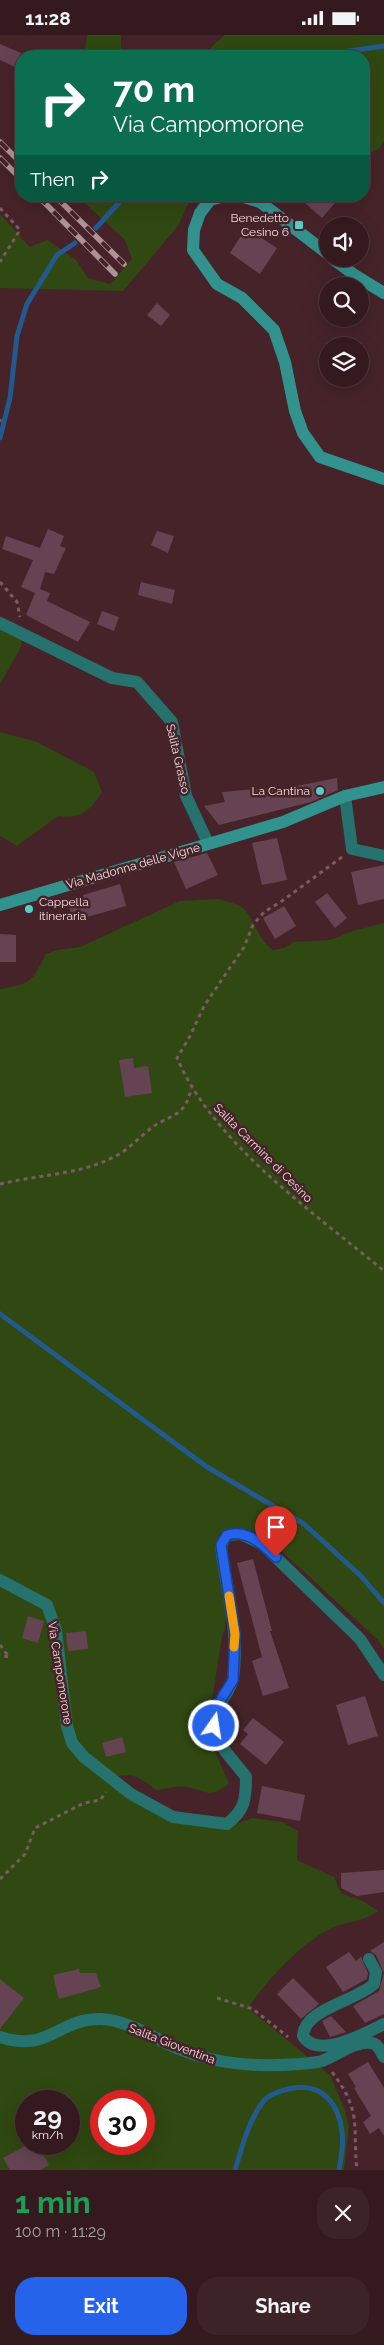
<!DOCTYPE html>
<html lang="en">
<head>
<meta charset="utf-8">
<style>
  body { margin:0; font-family:Raleway,sans-serif; background:#3c2328; color:#f1f3f6; height:100vh; display:flex; flex-direction:column; font-size:19px; white-space:nowrap }
  * { box-sizing:border-box; margin:0 }
  p { font-size:16px; color:#a9a1a4 }
  .icon { flex:none; width:28px; height:28px; fill:none; stroke:currentColor; stroke-width:2; stroke-linecap:round; stroke-linejoin:round }
  .map { position:relative; height:2135px; overflow:hidden }
  .details { display:flex; flex-direction:column; background:#341a1f; flex:1 }
  .details>* { flex:none }
  .top-card { position:absolute; left:15px; top:15px; width:355px; height:152px; border-radius:20px; box-shadow:0 5px 20px #0002,0 0 0 1px #4e383d; background:#0b6e4f; color:#fff; overflow:hidden }
  .fabs { position:absolute; left:319px; top:182px; display:grid; gap:10px }
  .fabs a { display:grid; place-items:center; width:50px; height:50px; border-radius:50%; background:#341a1f; box-shadow:0 5px 20px #0002,0 0 0 1px #4e383d; font-size:25px }
  .speed { position:absolute; left:15px; top:2055px; display:flex; gap:10px; font-size:25px; font-weight:700; text-align:center }
  .speed>* { display:grid; place-content:center; width:65px; height:65px; border-radius:50%; background:#341a1f; box-shadow:0 5px 20px #0002,0 0 0 1px #4e383d; line-height:1 }
  .speed small { font-size:12px; font-weight:400 }
  .speed .limit { border:8px solid #d22; background:#fff; color:#111 }
  .pin { position:absolute; display:grid; place-items:center; width:42px; height:42px; color:#fff; margin:-51px -21px; border-radius:50% 50% 50% 0; rotate:-45deg; box-shadow:0 0 5px #0007 }
  .pin .icon { rotate:45deg }
  .me { position:absolute; width:55px; margin:-28px; rotate:13deg; stroke-linejoin:round; filter:drop-shadow(0 0 4px #0008) }
  .turn { display:flex; align-items:center; gap:18px; height:105px; padding:0 15px; font-size:22px }
  .turn .icon { width:65px; height:65px; stroke-width:2.5 }
  .turn b { display:block; font-size:35px; line-height:42px }
  .then { display:flex; align-items:center; height:48px; padding:0 15px; background:#0003; gap:10px; font-size:19px }
  .round { display:grid; place-items:center; flex:none; width:52px; height:52px; border-radius:20px; background:#3c2328 }
  .overview { display:flex; align-items:center; justify-content:space-between; height:85px; padding:0 15px }
  h1 { font-size:30px; font-weight:700; line-height:38px; color:#1e9e55 }
  .button { display:flex; gap:10px; margin-top:auto; padding:10px 15px }
  .button a { flex:1; height:58px; border-radius:20px; background:#2563eb; color:#fff; font-size:20px; font-weight:700; line-height:58px; text-align:center }
  .button a+a { background:#3c2328; color:#f1f3f6 }
  .status { display:flex; justify-content:space-between; align-items:center; height:35px; padding:0 25px; background:#341a1f; direction:ltr }
  .status svg { height:14px; fill:currentColor }
  .map>svg:first-child { display:block }
</style>
</head>
<body>
<div class="status"><b>11:28</b><svg viewBox="0 0 49 12"><path d="M0 12V9h3v3zM5 12V6h3v6zM10 12V3h3v9zM15 12V0h3v12zM26 1h20v11H26zM47 4h2v5h-2z"/></svg></div>
<div class="map">
<svg width="384" height="2135" viewBox="0 0 384 2135">
  <rect width="100%" height="100%" fill="#452329"/>
  <path fill="#304811" fill-rule="evenodd" d="M87 0H121V16L124 21H84Z
    M225 0H384V106L380 113 370 118 364 116V21H205L212 11Z
    M80 161H197L188 169 178 191 123 256 0 253V179L30 212 47 205 76 225 88 243 110 249 132 224 125 205 81 165Z
    M0 591 24 600 19 616 0 649Z
    M0 697 37 707 94 737 102 757C90 776 81 784 58 781L17 811 0 801Z
    M218 864C225 866 234 868 240 871 254 879 255 902 273 915L284 913 294 907 330 905 353 896 384 888V1614L377 1604 265 1501C249 1492 236 1493 219 1499 213 1533 235 1570 222 1602L207 1697 229 1749C209 1763 208 1757 188 1752 179 1750 166 1754 156 1755 136 1739 131 1738 107 1743L161 1773 233 1790 252 1783 282 1787 298 1796 297 1825 334 1842 341 1858 363 1866 378 1876C360 1889 346 1885 328 1895 301 1909 265 1947 248 1973L330 2040 345 2075 349 2091 344 2135H0V954C32 948 31 948 46 919L57 915 80 912 180 866ZM26 2066H69V2109H26ZM101 2066H144V2109H101Z"/>
  <g fill="none" stroke-linecap="round" stroke-linejoin="round">
    <path stroke="#225a8e" stroke-width="5" d="M315 21 384 11
      M96 193 125 161
      M0 403 10 363 17 301 27 269 57 220 75 208
      M0 1279 207 1432 304 1489 361 1541 384 1568
      M235 2135C242 2113 248 2087 262 2068 268 2059 283 2055 293 2053 322 2048 339 2069 342 2097 344 2109 341 2123 339 2135"/>
  </g>
  <path fill="#654353" d="M0 9 21 18 15 32 0 25Z
    M297 161H341L322 183Z
    M246 193 277 213 260 239 230 218Z
    M157 268 170 280 161 291 147 280Z
    M48 494 64 501 60 511 66 513 54 539 45 537 40 554 50 558 47 566 90 587 78 607 26 580 35 558 21 552 33 525 2 514 6 501 40 513Z
    M157 496 174 501 168 518 151 510Z
    M141 547 175 555 172 569 138 560Z
    M102 576 119 582 114 596 97 589Z
    M337 743 338 755 311 767 219 790 204 771 225 767 222 757 280 752 281 754Z
    M277 803 287 845 262 850 252 808Z
    M207 818 218 840 186 854 174 827Z
    M384 830V864L358 870 351 837Z
    M120 849 126 871 73 886 68 868 84 864 83 860Z
    M327 858 347 883 335 893 315 867Z
    M284 871 296 891 275 904 263 883Z
    M0 899 16 900V927H0Z
    M133 1023 134 1033 148 1031 152 1058 125 1062 119 1025Z
    M253 1524 272 1596H270L289 1653 263 1661 252 1626 262 1622 237 1528Z
    M28 1581 44 1586 38 1608 22 1603Z
    M86 1596 88 1614 68 1616 66 1598Z
    M365 1661 378 1701 348 1710 336 1670Z
    M253 1683 284 1707 266 1730 240 1709 248 1699 243 1695Z
    M122 1702 126 1717 106 1722 102 1708Z
    M262 1751 305 1760 300 1786 257 1778Z
    M384 1835V1857L357 1861 341 1853V1838Z
    M384 1907V1938L376 1920 370 1916Z
    M349 1917 356 1926 361 1922 368 1938 367 1944 343 1957 326 1932Z
    M79 1934 80 1938H96L101 1952 59 1964 53 1940Z
    M384 1938V1979L365 1988 353 1971 379 1956Z
    M293 1943 319 1969 301 1984 277 1959Z
    M0 1944 24 1963 0 1994Z
    M331 1981 346 1997 330 2002 322 1986Z
    M368 2027 384 2053V2101L379 2093 370 2099 363 2087 371 2081 354 2053 356 2052 348 2039Z
    M29 2109H37L49 2130 41 2135H10L3 2123Z"/>
  <g fill="none" stroke-linecap="round" stroke-linejoin="round">
    <path stroke="#7a5b61" stroke-width="3" stroke-dasharray="4 4" stroke-linecap="butt" d="M0 173 20 195 0 227
      M0 384V387
      M0 547 17 567 20 582
      M342 822 282 866 264 877 253 890 244 912 204 971 190 1001 177 1023C214 1109 313 1177 384 1236
      M0 1149C40 1139 85 1140 121 1118 133 1110 143 1099 154 1091 175 1078 186 1080 191 1053
      M0 1610 9 1622 0 1620
      M0 1844 25 1819 35 1793 84 1768 100 1765 106 1757
      M217 1963 253 1974 288 2002
      M332 2037C363 2078 352 2090 357 2135"/>
    <path stroke="#25726e" stroke-width="12" d="M0 588 112 643 137 647 172 687 186 761 208 808
      M345 761 352 814 384 821
      M0 1545 47 1570 56 1595 67 1691 72 1708 84 1722 131 1759 173 1782 227 1789C245 1775 246 1764 246 1742 235 1726 216 1711 214 1691 211 1671 230 1661 233 1643 240 1599 226 1554 221 1511L227 1500 241 1499 262 1509 360 1604 384 1640
      M369 1924 376 1937 374 1949C356 1966 304 1974 303 2001 318 2025 365 1998 384 1989
      M0 2002C50 2018 58 1983 101 1984 128 1985 155 2004 179 2014 218 2030 258 2032 299 2029 306 2028 315 2028 322 2026 336 2021 356 2005 372 2008 378 2009 381 2017 384 2022"/>
    <path stroke="#32938e" stroke-width="12" d="M225 161 210 165 200 178 194 195 193 215 217 249 242 263 274 295 285 327 295 376 303 398 320 422 384 444
      M240 161 260 167 328 219
      M333 224 356 241 384 258
      M0 870 283 787 345 761 384 752"/>
    <defs>
      <path id="rail" d="M0 107 21 128
        M0 123 21 144
        M38 161 115 239
        M55 161 124 229"/>
    </defs>
    <use href="#rail" stroke="#ae9296" stroke-width="5.5"/>
    <use href="#rail" stroke="#452329" stroke-width="4" stroke-dasharray="11" stroke-linecap="butt"/>
  </g>
  <g fill="none" stroke-linecap="round" stroke-linejoin="round">
    <defs>
      <path id="route" d="M214 1691 215 1674 233 1645 235 1599 221 1510 227 1500C247 1494 262 1509 276 1522"/>
    </defs>
    <use href="#route" stroke="#184099" stroke-width="12"/>
    <use href="#route" stroke="#2563eb" stroke-width="9"/>
    <path stroke="#f59e0b" stroke-width="9" d="M229 1561 235 1599 234 1612"/>
  </g>
  <g fill="#54cdc7" stroke="#452329" stroke-width="2">
    <rect x="294" y="185" width="10" height="10" rx="2.5"/>
    <circle cx="320" cy="756" r="5"/>
    <circle cx="29" cy="874" r="5"/>
  </g>
  <g text-anchor="middle" dominant-baseline="central" stroke-width="5" stroke-linejoin="round" paint-order="stroke">
    <g font-size="12" fill="#f3dbde" stroke="#452329" text-anchor="end">
      <text x="289" y="183">Benedetto<tspan x="289" dy="14">Cesino 6</tspan></text>
      <text x="310" y="756">La Cantina</text>
      <text x="39" y="867" text-anchor="start">Cappella<tspan x="39" dy="14">itineraria</tspan></text>
    </g>
    <g font-size="12" fill="#f3dbde" stroke="#452329">
      <text transform="translate(178 724) rotate(77)">Salita Grasso</text>
      <text transform="translate(133 831) rotate(-16)">Via Madonna delle Vigne</text>
      <text transform="translate(263 1118) rotate(45)">Salita Carmine di Cesino</text>
      <text transform="translate(60 1638) rotate(81)">Via Campomorone</text>
      <text transform="translate(172 2009) rotate(21)">Salita Gioventina</text>
    </g>
  </g>
</svg>
<div class="fabs">
<a><svg class="icon" aria-label="sound" viewBox="0 0 24 24"><path d="M4 9h4l5-4v14l-5-4H4zM17 9q2 3 0 6"/></svg></a>
<a><svg class="icon" aria-label="search" viewBox="0 0 24 24"><circle cx="10" cy="10" r="6"/><path d="M15 15l6 6"/></svg></a>
<a><svg class="icon" aria-label="layers" viewBox="0 0 24 24"><path d="M12 4l9 5-9 5-9-5zM3 14l9 5 9-5"/></svg></a>
</div>
<div class="speed"><div>29<small>km/h</small></div><div class="limit">30</div></div>
<div class="pin" style="left:276px;top:1522px;background:#d93025"><svg class="icon" aria-label="arrive" viewBox="0 0 24 24"><path d="M6 21V4h12l-3 4 3 4H6"/></svg></div>
<svg class="me" style="left:214px;top:1691px" viewBox="-20 -20 40 40"><circle r="17" fill="#2563eb" stroke="#fff" stroke-width="3"/><path d="M0-11L8 9 0 5-8 9z" fill="#fff"/></svg>
<div class="top-card">
<div class="turn"><svg class="icon" aria-label="right" viewBox="0 0 24 24"><path d="M7 20v-9h11M14 6l5 5-5 5"/></svg><div><b>70 m</b>Via Campomorone</div></div>
<div class="then">Then<svg class="icon" aria-label="right" viewBox="0 0 24 24"><path d="M7 20v-9h11M14 6l5 5-5 5"/></svg></div>
</div>
</div>
<section class="details">
<div class="overview"><div><h1>1 min</h1><p>100 m · 11:29</p></div><a class="round"><svg class="icon" aria-label="close" viewBox="0 0 24 24"><path d="M6 6l12 12M18 6L6 18"/></svg></a></div>
<div class="button"><a>Exit</a><a>Share</a></div>
</section>
</body>
</html>
